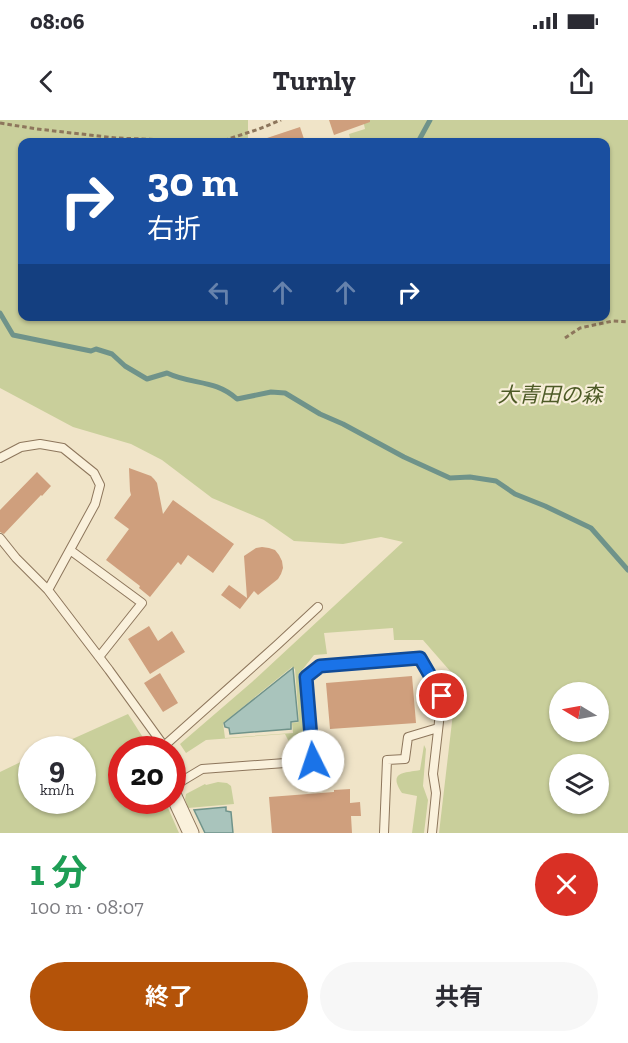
<!DOCTYPE html>
<html lang="ja">
<head>
<meta charset="utf-8">
<style>
  body { margin:0; font-family:"Zilla Slab","Noto Sans JP",serif; background:#f7f7f7; color:#2b2b33; height:100vh; display:flex; flex-direction:column; font-size:22px; white-space:nowrap }
  * { box-sizing:border-box; margin:0 }
  p { font-size:20px; color:#7c7c81 }
  .icon { flex:none; width:33px; height:33px; fill:none; stroke:currentColor; stroke-width:2; stroke-linecap:round; stroke-linejoin:round }
  .map { position:relative; height:713px; overflow:hidden }
  .side { display:flex; flex-direction:column; background:#fff; flex:1 }
  .side>* { flex:none }
  .banner { position:absolute; left:18px; top:18px; width:592px; height:183px; border-radius:12px; box-shadow:0 2px 4px #0004; background:#1a4fa0; color:#fff; overflow:hidden }
  .needle { width:39px; rotate:280deg }
  .fabs { position:absolute; left:549px; top:562px; display:grid; gap:12px }
  .fabs a { display:grid; place-items:center; width:60px; height:60px; border-radius:50%; background:#fff; box-shadow:0 2px 4px #0004; font-size:30px }
  .speed { position:absolute; left:18px; top:616px; display:flex; gap:12px; font-size:30px; font-weight:700; text-align:center }
  .speed>* { display:grid; place-content:center; width:78px; height:78px; border-radius:50%; background:#fff; box-shadow:0 2px 4px #0004; line-height:1 }
  .speed small { font-size:15px; font-weight:400 }
  .speed .limit { border:9px solid #d22; background:#fff; color:#111 }
  .pin { position:absolute; display:grid; place-items:center; width:51px; height:51px; color:#fff; margin:-26px; border:3px solid #fff; border-radius:50%; box-shadow:0 2px 6px #0007 }
  .me { position:absolute; width:66px; margin:-33px; rotate:356deg; stroke-linejoin:round; filter:drop-shadow(0 0 4px #0008) }
  .turn { display:flex; align-items:center; gap:21px; height:126px; padding:0 30px; font-size:27px }
  .turn .icon { width:78px; height:78px; stroke-width:2.5 }
  .turn b { display:block; font-size:42px; line-height:51px }
  .lanes { display:flex; align-items:center; height:57px; padding:0 30px; background:#0003; justify-content:center; gap:30px; direction:ltr }
  .lanes .off { opacity:.35 }
  .round { display:grid; place-items:center; flex:none; width:63px; height:63px; border-radius:32px; background:#f7f7f7 }
  .head { display:flex; align-items:center; justify-content:space-between; height:102px; padding:0 30px }
  h1 { font-size:36px; font-weight:700; line-height:45px; color:#1e9e55 }
  .cta { display:flex; gap:12px; margin-top:auto; padding:12px 30px }
  .cta a { flex:1; height:69px; border-radius:36px; background:#b45309; color:#fff; font-size:24px; font-weight:700; line-height:69px; text-align:center }
  .cta a+a { background:#f7f7f7; color:#2b2b33 }
  .status { display:flex; justify-content:space-between; align-items:center; height:42px; padding:0 30px; background:#fff; direction:ltr }
  .status svg { height:16px; fill:currentColor }
  header { display:flex; justify-content:space-between; align-items:center; height:78px; padding:0 30px; background:#fff; font-size:27px; font-weight:700 }
  .map>svg:first-child { display:block }
</style>
</head>
<body>
<div class="status"><b>08:06</b><svg viewBox="0 0 49 12"><path d="M0 12V9h3v3zM5 12V6h3v6zM10 12V3h3v9zM15 12V0h3v12zM26 1h20v11H26zM47 4h2v5h-2z"/></svg></div>
<header><svg class="icon" aria-label="back" viewBox="0 0 24 24"><path d="M15 5l-7 7 7 7"/></svg>Turnly<svg class="icon" aria-label="share" viewBox="0 0 24 24"><path d="M12 15V3M7 8l5-5 5 5M5 13v7h14v-7"/></svg></header>
<div class="map">
<svg width="628" height="713" viewBox="0 0 628 713">
  <rect width="100%" height="100%" fill="#f0e4c8"/>
  <path fill="#c9cf9b" fill-rule="evenodd" d="M0 0H248V21L247 22H22V196H606V22H349H351L349 14 365 9 363 0H628V713H439L457 559 423 520H394L393 508 324 513 327 534 314 535 299 554 303 595 302 596C303 606 306 618 296 624L289 622 285 614 206 620 186 633 180 624 252 562 403 422 381 417 343 424 294 421 264 400 212 378 162 340 131 324 73 307 0 268ZM292 547 295 549 299 602 292 603 293 613 225 618 223 603ZM560 573H598V612H560ZM560 645H598V684H560Z
    M128 594 151 630H122V681H165L179 713H0V652L31 637 32 681H82V630H48Z
    M424 625 426 629 423 666 428 680 424 713H412L417 676 402 673C387 651 406 653 420 650Z
    M218 662 227 663 231 666 234 684 188 688 185 679 186 674 205 664 206 665Z"/>
  <path fill="#a9c4bc" stroke="#6f938a" stroke-width="1.5" d="M293 548 298 601 291 602V609L230 614 229 608 225 607 224 603Z
    M226 687V691L231 692 233 713H205L194 690Z"/>
  <g fill="none" stroke-linecap="round" stroke-linejoin="round">
    <path stroke="#6f938a" stroke-width="5" d="M418 22 430 0
      M0 193 13 215 91 231 96 229 112 234 125 246 147 259 167 253C192 265 215 259 237 279L271 272 285 273 320 294 343 304 404 337 450 358 470 357 496 361 515 374 545 386 591 408 628 450"/>
  </g>
  <path fill="#cf9f7d" d="M329 0H370V2L334 15Z
    M300 7 305 22H262L261 20Z
    M129 348 151 356 154 359 157 363 163 394 173 380 234 424 213 453 188 435 181 445 178 442 150 477 139 468 140 466 106 440 129 409 114 398 131 375 130 371Z
    M37 352 51 366 42 376 41 375 4 414 0 412V390Z
    M262 427 269 428 275 430 279 435 282 441 283 448 281 454 278 459 258 475 254 471 240 489 221 475 229 465 247 478 244 436 256 428Z
    M149 506 158 521 172 511 185 532 150 554 128 519Z
    M160 553 178 583 163 592 144 563Z
    M412 556 416 603 330 609 326 563Z
    M350 669V683L360 682 361 696H351L352 713H272L269 677 334 672V670Z"/>
  <g fill="none" stroke-linecap="round" stroke-linejoin="round">
    <defs>
      <path id="service" d="M0 338 21 327 40 324 63 328 94 353 100 365 95 384 48 470
        M0 418 16 438 48 470 109 550 164 626 165 630
        M70 430 142 483 99 537
        M164 626 277 525 318 487
        M172 667 202 649 313 641 306 557 320 546 420 538 442 576 433 654 436 673 432 713
        M384 713 387 640 405 639 408 617 438 608"/>
      <path id="minor" d="M172 672 191 713"/>
    </defs>
    <use href="#service" stroke="#8d765c" stroke-width="10"/>
    <use href="#minor" stroke="#8d765c" stroke-width="17"/>
    <path stroke="#8d765c" stroke-width="3" stroke-dasharray="4.5 3" stroke-linecap="butt" d="M0 3 37 9 116 18 219 22 259 9 281 0
      M565 218 580 208 613 201 628 202"/>
    <use href="#service" stroke="#faf1dc" stroke-width="8"/>
    <use href="#minor" stroke="#faf1dc" stroke-width="15"/>
  </g>
  <g fill="none" stroke-linecap="round" stroke-linejoin="round">
    <defs>
      <path id="route" d="M313 641 306 557 320 546 420 538 442 576"/>
    </defs>
    <use href="#route" stroke="#114b97" stroke-width="15"/>
    <use href="#route" stroke="#1a73e8" stroke-width="10"/>
  </g>
  <g text-anchor="middle" dominant-baseline="central" stroke-width="4.5" stroke-linejoin="round" paint-order="stroke">
    <g font-size="21" font-style="italic" fill="#4d5a26" stroke="#f7eed8">
      <text x="550" y="274">大青田の森</text>
    </g>
  </g>
</svg>
<div class="fabs">
<a><svg class="needle" viewBox="-14 -14 28 28"><path d="M0-13l5 13h-10z" fill="#e53935"/><path d="M0 13l5-13h-10z" fill="#7c7c81"/></svg></a>
<a><svg class="icon" aria-label="layers" viewBox="0 0 24 24"><path d="M12 4l9 5-9 5-9-5zM3 14l9 5 9-5"/></svg></a>
</div>
<div class="speed"><div>9<small>km/h</small></div><div class="limit">20</div></div>
<div class="pin" style="left:442px;top:576px;background:#d93025"><svg class="icon" aria-label="arrive" viewBox="0 0 24 24"><path d="M6 21V4h12l-3 4 3 4H6"/></svg></div>
<svg class="me" style="left:313px;top:641px" viewBox="-20 -20 40 40"><circle r="19" fill="#fff"/><path d="M0-13L10 11 0 6-10 11z" fill="#1a73e8"/></svg>
<div class="banner">
<div class="turn"><svg class="icon" aria-label="right" viewBox="0 0 24 24"><path d="M7 20v-9h11M14 6l5 5-5 5"/></svg><div><b>30 m</b>右折</div></div>
<div class="lanes"><svg class="icon off" aria-label="left" viewBox="0 0 24 24"><path d="M17 20v-9H6M10 6l-5 5 5 5"/></svg><svg class="icon off" aria-label="ahead" viewBox="0 0 24 24"><path d="M12 20V5M6 11l6-6 6 6"/></svg><svg class="icon off" aria-label="ahead" viewBox="0 0 24 24"><path d="M12 20V5M6 11l6-6 6 6"/></svg><svg class="icon" aria-label="right" viewBox="0 0 24 24"><path d="M7 20v-9h11M14 6l5 5-5 5"/></svg></div>
</div>
</div>
<section class="side">
<div class="head"><div><h1>1 分</h1><p>100 m · 08:07</p></div><a class="round" style="background:#d93025;color:#fff"><svg class="icon" aria-label="close" viewBox="0 0 24 24"><path d="M6 6l12 12M18 6L6 18"/></svg></a></div>
<div class="cta"><a>終了</a><a>共有</a></div>
</section>
</body>
</html>
